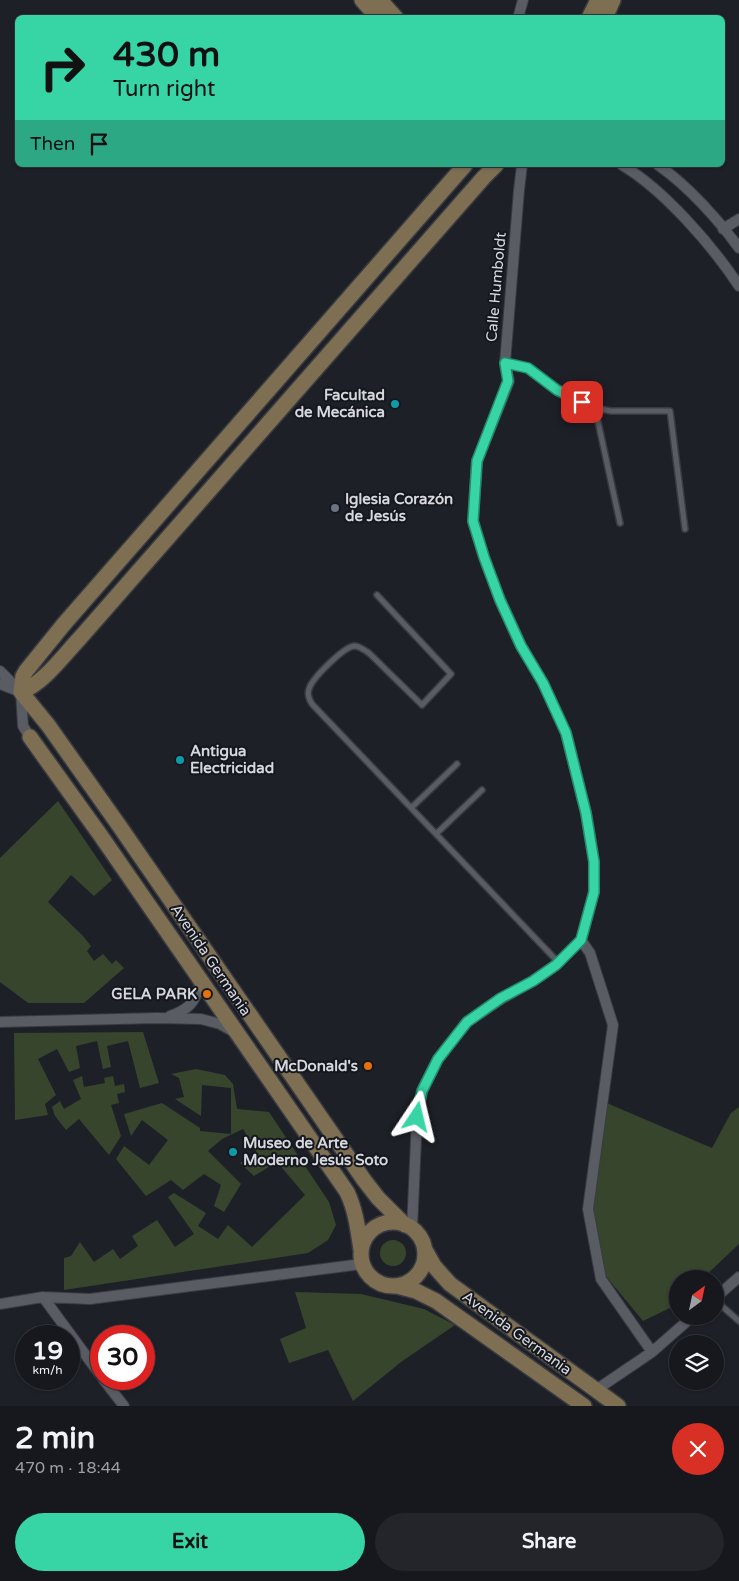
<!DOCTYPE html>
<html lang="en">
<head>
<meta charset="utf-8">
<style>
  body { margin:0; font-family:"Varela Round",sans-serif; background:#23252b; color:#f1f3f6; height:100vh; display:flex; flex-direction:column; font-size:19px; white-space:nowrap }
  * { box-sizing:border-box; margin:0 }
  p { font-size:16px; color:#9ea0a4 }
  .icon { flex:none; width:28px; height:28px; fill:none; stroke:currentColor; stroke-width:2; stroke-linecap:round; stroke-linejoin:round }
  .map { position:relative; height:1406px; overflow:hidden }
  .panel { display:flex; flex-direction:column; background:#16181e; flex:1 }
  .panel>* { flex:none }
  .guide { position:absolute; left:15px; top:15px; width:710px; height:152px; border-radius:8px; box-shadow:0 1px 4px #0004,0 0 0 1px #35373c; background:#37d4a6; color:#111; overflow:hidden }
  .needle { width:32px; rotate:33deg }
  .buttons { position:absolute; left:669px; top:1270px; display:grid; gap:10px }
  .buttons a { display:grid; place-items:center; width:55px; height:55px; border-radius:50%; background:#16181e; box-shadow:0 1px 4px #0004,0 0 0 1px #35373c; font-size:25px }
  .speed { position:absolute; left:15px; top:1325px; display:flex; gap:10px; font-size:25px; font-weight:700; text-align:center }
  .speed>* { display:grid; place-content:center; width:65px; height:65px; border-radius:50%; background:#16181e; box-shadow:0 1px 4px #0004,0 0 0 1px #35373c; line-height:1 }
  .speed small { font-size:12px; font-weight:400 }
  .speed .limit { border:8px solid #d22; background:#fff; color:#111 }
  .pin { position:absolute; display:grid; place-items:center; width:42px; height:42px; color:#fff; margin:-21px; border-radius:10px; box-shadow:0 2px 8px #0006 }
  .me { position:absolute; width:55px; margin:-28px; rotate:10deg; stroke-linejoin:round; filter:drop-shadow(0 0 4px #0008) }
  .turn { display:flex; align-items:center; gap:18px; height:105px; padding:0 15px; font-size:22px }
  .turn .icon { width:65px; height:65px; stroke-width:2.5 }
  .turn b { display:block; font-size:35px; line-height:42px }
  .then { display:flex; align-items:center; height:48px; padding:0 15px; background:#0003; gap:10px; font-size:19px }
  .round { display:grid; place-items:center; flex:none; width:52px; height:52px; border-radius:26px; background:#23252b }
  .head { display:flex; align-items:center; justify-content:space-between; height:85px; padding:0 15px }
  h1 { font-size:30px; font-weight:800; line-height:38px }
  .primary-button { display:flex; gap:10px; margin-top:auto; padding:10px 15px }
  .primary-button a { flex:1; height:58px; border-radius:30px; background:#37d4a6; color:#111; font-size:20px; font-weight:800; line-height:58px; text-align:center }
  .primary-button a+a { background:#23252b; color:#f1f3f6 }
  .map>svg:first-child { display:block }
</style>
</head>
<body>
<div class="map">
<svg width="739" height="1406" viewBox="0 0 739 1406">
  <rect width="100%" height="100%" fill="#1e2028"/>
  <path fill="#37452d" d="M58 801 112 880 94 896 71 875 48 902 83 936 91 946 87 951 94 961 103 954 112 964 116 960 124 968 84 1003H28L0 982V858Z
    M143 1032 159 1083 140 1088 128 1041 107 1046 111 1067 103 1069 97 1041 76 1046 80 1068 69 1072 57 1049 38 1059 56 1095 45 1104 48 1115 15 1120 14 1033Z
    M196 1069 225 1075 233 1084 237 1109 269 1112 329 1202 336 1225 328 1240 308 1253 64 1290V1258L71 1256 80 1242 94 1262 113 1249 120 1259 138 1246 132 1236 157 1220 175 1247 194 1234 168 1197 174 1193 206 1213 198 1226 218 1239 228 1225 252 1247 305 1195 277 1162 254 1176 240 1163 257 1153 243 1129 222 1139 208 1151 241 1184 224 1212 214 1206 221 1185 204 1174 183 1190 171 1180 146 1196 116 1159 124 1146 149 1165 168 1140 142 1120 131 1136 124 1114 162 1103 200 1128V1131L231 1134V1088L202 1085 201 1116 175 1099 184 1097 179 1078 171 1074Z
    M82 1076 84 1087 105 1083 104 1078 113 1076 115 1086 124 1084 125 1092 117 1094 119 1103 111 1105 121 1136 109 1155 79 1119 66 1130 55 1116 52 1107 60 1101 64 1109 81 1099 73 1080Z
    M602 1101 712 1148 731 1113 739 1107V1244L702 1279H678L677 1302 672 1307 643 1321 600 1269 588 1209Z
    M380 1253a13 13 0 1 1 26 0a13 13 0 1 1-26 0Z
    M295 1292 361 1294 424 1309 455 1325 401 1362 353 1401 328 1350 289 1363 280 1339 306 1328Z"/>
  <g fill="none" stroke-linecap="round" stroke-linejoin="round">
    <defs>
      <path id="lane" d="M505 363 528 369 557 390 595 408 611 411H670L685 529
        M595 408 620 523
        M377 595 451 674 422 705 369 653C364 650 360 646 354 646 344 647 312 678 309 689 307 694 309 699 312 704L559 963
        M411 808 457 764
        M436 834 482 790
        M715 1300 739 1321"/>
      <path id="street" d="M518 18 523 0
        M622 165C664 190 712 245 739 286
        M658 165C687 185 718 219 739 248
        M723 229 739 219
        M0 671 21 692 23 726 30 737
        M0 684 18 691
        M581 940 590 953 613 1025 588 1209 601 1279 652 1352
        M170 1016C190 1009 195 1002 201 982
        M0 1022 157 1018 201 1019 220 1024 234 1032
        M412 1229 417 1117 422 1091 438 1059 467 1022 501 999 533 981 556 965 581 940 594 892V861L586 813 566 733 543 683 521 646 500 600 484 557 473 521 477 461 509 381 505 363 519 190 522 165
        M43 1297 101 1376
        M715 1298 739 1277
        M0 1304 43 1297 90 1299 362 1264
        M103 1379 124 1406
        M596 1390 652 1352 693 1316"/>
      <path id="secondary" d="M362 0 378 18
        M380 0 396 18
        M589 18 598 0
        M605 18 613 0
        M21 692C44 683 63 656 80 638L484 177 496 165
        M21 692 23 676 26 671 64 624 465 165
        M21 692 48 725 118 824 364 1180 378 1198 405 1225
        M30 737 101 836 347 1192C356 1211 358 1230 361 1250
        M361 1254a32 32 0 1 1 64 0a32 32 0 1 1-64 0Z
        M425 1250 434 1266 450 1284 618 1406
        M397 1286 416 1291 436 1301 584 1406"/>
    </defs>
    <use href="#lane" stroke="#393b41" stroke-width="8"/>
    <use href="#street" stroke="#393b41" stroke-width="12"/>
    <use href="#secondary" stroke="#393b41" stroke-width="18"/>
    <use href="#lane" stroke="#5a5c64" stroke-width="5"/>
    <use href="#street" stroke="#5a5c64" stroke-width="10"/>
    <use href="#secondary" stroke="#7e6f53" stroke-width="15"/>
  </g>
  <g fill="none" stroke-linecap="round" stroke-linejoin="round">
    <defs>
      <path id="route" d="M417 1117 422 1091 438 1059 467 1022 501 998 533 981 556 965 581 940 594 892V862L586 813 566 733 543 683 521 646 500 600 484 557 473 521 477 461 508 381 505 363 528 368 557 390 582 402"/>
    </defs>
    <use href="#route" stroke="#248a6c" stroke-width="12"/>
    <use href="#route" stroke="#37d4a6" stroke-width="9"/>
  </g>
  <g fill="#0f9aa8" stroke="#15171e" stroke-width="2">
    <circle cx="395" cy="404" r="5"/>
    <circle cx="180" cy="760" r="5"/>
    <circle cx="233" cy="1152" r="5"/>
  </g>
  <circle fill="#6b7280" stroke="#15171e" stroke-width="2" cx="335" cy="508" r="5"/>
  <g fill="#e8710a" stroke="#15171e" stroke-width="2">
    <circle cx="207" cy="994" r="5"/>
    <circle cx="368" cy="1066" r="5"/>
  </g>
  <g text-anchor="middle" dominant-baseline="central" stroke-width="4" stroke-linejoin="round" paint-order="stroke">
    <g font-size="15" fill="#d6d8dd" stroke="#15171e">
      <text transform="translate(496 287) rotate(-85)">Calle Humboldt</text>
      <text transform="translate(211 960) rotate(56)">Avenida Germania</text>
      <text transform="translate(517 1333) rotate(36)">Avenida Germania</text>
    </g>
    <g font-size="15" font-weight="bold" fill="#d6d8dd" stroke="#15171e" text-anchor="end">
      <text x="385" y="395">Facultad<tspan x="385" dy="17">de Mecánica</tspan></text>
      <text x="345" y="499" text-anchor="start">Iglesia Corazón<tspan x="345" dy="17">de Jesús</tspan></text>
      <text x="190" y="751" text-anchor="start">Antigua<tspan x="190" dy="17">Electricidad</tspan></text>
      <text x="197" y="994">GELA PARK</text>
      <text x="358" y="1066">McDonald's</text>
      <text x="243" y="1143" text-anchor="start">Museo de Arte<tspan x="243" dy="17">Moderno Jesús Soto</tspan></text>
    </g>
  </g>
</svg>
<div class="buttons">
<a><svg class="needle" viewBox="-14 -14 28 28"><path d="M0-13l5 13h-10z" fill="#e53935"/><path d="M0 13l5-13h-10z" fill="#9ea0a4"/></svg></a>
<a><svg class="icon" aria-label="layers" viewBox="0 0 24 24"><path d="M12 4l9 5-9 5-9-5zM3 14l9 5 9-5"/></svg></a>
</div>
<div class="speed"><div>19<small>km/h</small></div><div class="limit">30</div></div>
<div class="pin" style="left:582px;top:402px;background:#d93025"><svg class="icon" aria-label="arrive" viewBox="0 0 24 24"><path d="M6 21V4h12l-3 4 3 4H6"/></svg></div>
<svg class="me" style="left:417px;top:1117px" viewBox="-20 -20 40 40"><path d="M0-17L14 15 0 8-14 15z" fill="#37d4a6" stroke="#fff" stroke-width="4"/></svg>
<div class="guide">
<div class="turn"><svg class="icon" aria-label="right" viewBox="0 0 24 24"><path d="M7 20v-9h11M14 6l5 5-5 5"/></svg><div><b>430 m</b>Turn right</div></div>
<div class="then">Then<svg class="icon" aria-label="arrive" viewBox="0 0 24 24"><path d="M6 21V4h12l-3 4 3 4H6"/></svg></div>
</div>
</div>
<section class="panel">
<div class="head"><div><h1>2 min</h1><p>470 m · 18:44</p></div><a class="round" style="background:#d93025;color:#fff"><svg class="icon" aria-label="close" viewBox="0 0 24 24"><path d="M6 6l12 12M18 6L6 18"/></svg></a></div>
<div class="primary-button"><a>Exit</a><a>Share</a></div>
</section>
</body>
</html>
